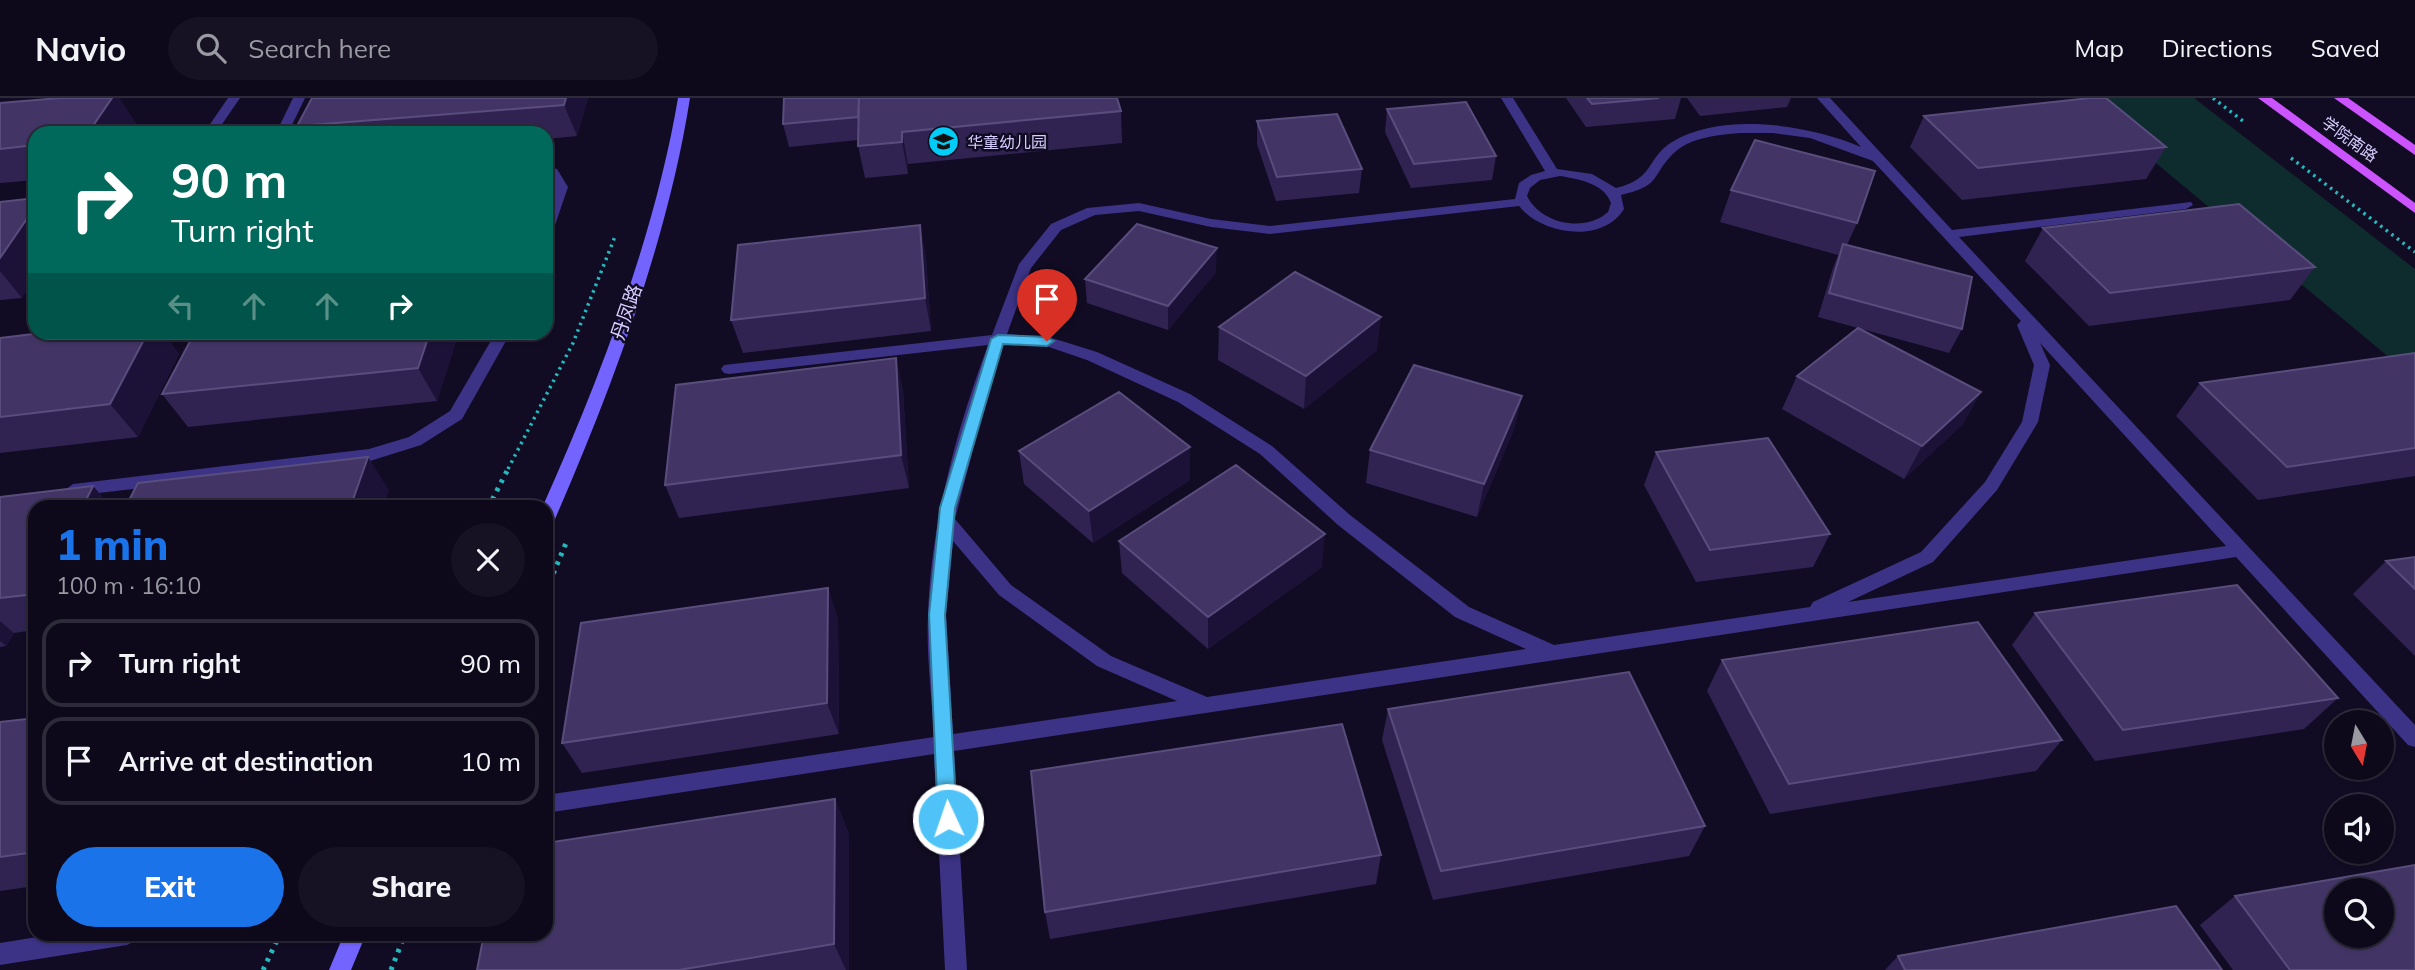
<!DOCTYPE html>
<html lang="en">
<head>
<meta charset="utf-8">
<style>
  body { margin:0; font-family:Mulish,"Noto Sans SC",sans-serif; background:#161223; color:#f1f3f6; height:100vh; display:flex; flex-direction:column; font-size:26px; white-space:nowrap }
  * { box-sizing:border-box; margin:0 }
  p { font-size:23px; color:#9a9aa2 }
  .icon { flex:none; width:38px; height:38px; fill:none; stroke:currentColor; stroke-width:2; stroke-linecap:round; stroke-linejoin:round }
  .map { position:relative; flex:1; overflow:hidden }
  .side { position:absolute; left:28px; top:402px; width:525px; height:441px; display:flex; flex-direction:column; background:#0d091a; border-radius:21px; box-shadow:0 2px 5px #0004,0 0 0 2px #2d2a39 }
  .side>* { flex:none }
  .top-card { position:absolute; left:28px; top:28px; width:525px; height:214px; border-radius:21px; box-shadow:0 2px 5px #0004,0 0 0 2px #2d2a39; background:#00695c; color:#fff; overflow:hidden }
  .needle { width:46px; rotate:170deg }
  .buttons { position:absolute; left:2324px; top:612px; display:grid; gap:14px }
  .buttons a { display:grid; place-items:center; width:70px; height:70px; border-radius:50%; background:#0d091a; box-shadow:0 2px 5px #0004,0 0 0 2px #2d2a39; font-size:35px }
  .pin { position:absolute; display:grid; place-items:center; width:60px; height:60px; color:#fff; margin:-72px -30px; border-radius:50% 50% 50% 0; rotate:-45deg; box-shadow:0 0 7px #0007 }
  .pin .icon { rotate:45deg }
  .me { position:absolute; width:77px; margin:-38px; rotate:357deg; stroke-linejoin:round; filter:drop-shadow(0 0 5px #0008) }
  .turn { display:flex; align-items:center; gap:24px; height:147px; padding:0 28px; font-size:32px }
  .turn .icon { width:91px; height:91px; stroke-width:2.5 }
  .turn b { display:block; font-size:49px; line-height:60px }
  .lanes { display:flex; align-items:center; height:66px; padding:0 28px; background:#0003; justify-content:center; gap:35px; direction:ltr }
  .lanes .off { opacity:.35 }
  .round { display:grid; place-items:center; flex:none; width:74px; height:74px; border-radius:37px; background:#161223 }
  .headline { display:flex; align-items:center; justify-content:space-between; height:119px; padding:0 28px }
  h1 { font-size:42px; font-weight:800; line-height:52px; color:#1a73e8 }
  .primary-button { display:flex; gap:14px; margin-top:auto; padding:14px 28px }
  .primary-button a { flex:1; height:80px; border-radius:42px; background:#1a73e8; color:#fff; font-size:28px; font-weight:800; line-height:80px; text-align:center }
  .primary-button a+a { background:#161223; color:#f1f3f6 }
  ul { padding:0; list-style:none }
  li { display:flex; align-items:center; gap:21px; height:88px; margin:0 14px 10px; padding:0 14px; border:4px solid #2d2a39; border-radius:21px }
  li div { flex:1 }
  li b { display:block; font-size:26px }
  li em { font-style:normal }
  header { display:flex; align-items:center; gap:42px; box-sizing:border-box; height:98px; padding:0 35px; background:#0d091a; border-bottom:2px solid #2d2a39 }
  header strong { font-size:33px }
  nav { display:flex; gap:38px; margin-inline-start:auto; font-size:24px }
  .search { width:490px; height:63px; background:#161223; display:flex; align-items:center; gap:18px; box-sizing:border-box; padding:0 24px; border-radius:38px; color:#9a9aa2; font-size:26px }
  .map>svg:first-child { display:block }
</style>
</head>
<body>
<header>
<strong>Navio</strong>
<div class="search"><svg class="icon" aria-label="search" viewBox="0 0 24 24"><circle cx="10" cy="10" r="6"/><path d="M15 15l6 6"/></svg>Search here</div>
<nav><a>Map</a><a>Directions</a><a>Saved</a></nav>
</header>
<div class="map">
<svg width="2415" height="872" viewBox="0 0 2415 872">
  <rect width="100%" height="100%" fill="#110c23"/>
  <path fill="#0e2c2d" d="M2078 0H2194L2415 171V281Z"/>
  <g fill="none" stroke-linecap="round" stroke-linejoin="round">
    <path stroke="#24babd" stroke-width="3.5" stroke-dasharray="2.5 4.5" stroke-linecap="butt" d="M2213 0 2243 23
      M2291 60 2415 154
      M508 371 573 245 616 136"/>
    <path stroke="#24babd" stroke-width="5" stroke-dasharray="3.5 6" stroke-linecap="butt" d="M488 410 509 369
      M546 493 566 445
      M263 872 280 836
      M391 872 405 836"/>
    <path fill="#3c3386" fill-rule="evenodd" d="M228 0H240L216 35H204Z
      M293 0H305L288 35H276Z
      M1501 0H1513L1557 71 1592 76 1616 90C1655 81 1646 60 1672 44 1722 13 1811 27 1861 49L1817 0H1830L1952 132 2191 104 2193 107 2186 111 1959 139 2415 627V649L2408 647 2236 459 954 653 967 872H945L934 656 546 715V697L934 639C932 599 926 557 928 517 931 425 956 333 988 247L729 276 724 275 721 271 724 267 992 237 1019 166 1051 126 1087 110 1139 105 1211 121 1270 128 1515 101 1519 85 1531 77 1545 73ZM1739 35H1773L1810 40 1873 63 2021 223 2017 227 2034 267 2022 324 1985 384 1921 454 1813 504 1810 509 1554 547 1469 509 1350 417 1272 348 1190 296 1097 254 1052 240 1007 236 1031 170 1061 132 1095 117 1139 113 1211 129 1270 136 1519 108C1541 137 1603 146 1624 111L1621 97C1664 87 1650 77 1675 54 1692 39 1718 37 1739 35ZM1560 78C1578 81 1604 85 1611 105L1608 114C1585 135 1541 126 1527 98L1530 90 1540 82ZM2040 245 2226 448 1848 504 1933 464 1997 392 2038 324 2050 267ZM1003 246 1046 248 1087 262 1178 304 1260 356 1338 427 1455 519 1526 551 1207 599 1111 558 1011 487 955 421 991 281ZM953 443 999 497 1097 568 1177 603 953 636 946 517Z
      M546 68 557 71 568 89 553 133 546 137V113L554 89 546 76Z
      M496 234H511L462 321 421 347 370 363 73 398 65 392 73 386 369 351 409 339 450 313Z
      M56 836H138L135 843 127 847 0 867V845Z"/>
    <path fill="#7464ff" fill-rule="evenodd" d="M678 0H690C668 141 612 290 555 421L552 426 546 427V410H542C599 283 655 137 678 0Z
      M344 836H366L351 872H329Z"/>
    <path fill="#cc54ff" fill-rule="evenodd" d="M2258 0H2272L2415 105V115Z
      M2334 0H2348L2415 47V57Z"/>
  </g>
  <path fill="#302352" d="M60 0H119L137 27 35 35V82L0 85V5Z
    M312 0H588L577 38 546 41V35H301L297 28Z
    M784 0 1121 13 1122 45 908 66V76L865 80 858 48V42L789 49 783 26Z
    M1566 0H1681L1675 21 1586 29Z
    M1687 0H1791L1787 9 1700 18Z
    M1387 11 1496 58 1492 82 1411 90 1385 34Z
    M1924 18 2166 49 2146 81 1962 102 1910 49Z
    M1257 23 1362 71 1359 95 1276 103 1257 46Z
    M1731 92 1857 125 1847 147 1962 231 1949 255 1818 219 1833 170 1838 157 1720 124Z
    M0 104 22 200 0 202Z
    M920 127 926 160 931 233 743 255 731 222Z
    M2043 130 2315 169 2290 202 2089 228 2025 163Z
    M1216 174 1168 232 1087 205 1085 181Z
    M1219 229 1377 252 1304 311 1218 262Z
    M50 234H163L179 256 138 339 0 355V240Z
    M195 234H459L437 303 188 329 162 296Z
    M2415 255V378L2258 402 2176 318 2200 285Z
    M896 260 903 293 909 390 679 420 665 387Z
    M1797 278 1981 294 1962 327 1904 381 1782 311Z
    M1522 298 1514 331 1477 419 1366 385 1370 352Z
    M1019 353 1190 382 1093 445 1024 386Z
    M1656 354 1830 436 1813 469 1696 484 1644 387Z
    M93 388 112 410H35V532L14 535 6 548 0 549V399Z
    M1119 443 1322 469 1208 551 1122 475Z
    M2415 459V558L2353 496 2386 463Z
    M828 490 838 522 839 636 582 675 562 645Z
    M2035 515 2338 600 2304 631 2095 663 2012 547Z
    M1722 562 2062 642 2036 673 1770 716 1707 593Z
    M1388 611 1705 728 1689 758 1433 802 1382 642Z
    M35 620V788L0 793V624Z
    M835 701 849 737V872H477Z
    M1381 757 1376 786 1050 841 1045 814Z
    M2235 798 2415 872H2233L2200 827Z
    M1898 858 2222 872H1885Z"/>
  <path fill="#1c1237" d="M112 0H119L137 27 131 35H88Z
    M566 0H588L577 38 564 7Z
    M902 34 908 66V76L902 44Z
    M35 109V180L22 200 0 173V160Z
    M920 127 926 160 931 233 925 200Z
    M1217 150 1216 174 1168 232V208Z
    M1381 219 1377 252 1304 311 1306 278Z
    M148 234H163L179 256 138 339 110 306Z
    M430 234H459L437 303 418 270Z
    M896 260 903 293 909 390 901 357Z
    M1981 294 1962 327 1904 381 1922 348Z
    M1522 298 1514 331 1477 419 1484 386Z
    M1190 349V382L1093 445 1089 413Z
    M368 359 389 392 384 410H350Z
    M93 388 112 410H82Z
    M1325 436 1322 469 1208 551V519Z
    M828 490 838 522 839 636 827 605Z
    M0 523 14 535 6 548 0 543Z
    M835 701 849 737V872H846L834 846Z"/>
  <path fill="#423565" stroke="#594d7d" stroke-width="2" fill-rule="evenodd" d="M60 0H112L88 35H35V47L0 51V5Z
    M312 0H566L564 7 297 28Z
    M784 0H859L858 19 783 26Z
    M859 0H1117L1121 13 902 34V44L858 48Z
    M1587 0H1659L1592 6Z
    M2090 0H2106L2166 49 1978 70 1924 18Z
    M1466 4 1496 58 1414 66 1387 11Z
    M1337 16 1362 71 1277 79 1257 23Z
    M1755 42 1875 73 1857 125 1731 92Z
    M35 100V109L0 160V104Z
    M2239 106 2315 169 2110 195 2043 130Z
    M1137 126 1217 150 1168 208 1085 181Z
    M920 127 925 200 731 222 738 147Z
    M1843 146 1972 179 1962 231 1829 195Z
    M1295 174 1381 219 1306 278 1219 229Z
    M1858 230 1981 294 1922 348 1797 278Z
    M50 234H148L110 306 0 319V240Z
    M195 234H430L418 270 162 296Z
    M2415 255V350L2287 369 2200 285Z
    M896 260 901 357 665 387 676 287Z
    M1414 267 1522 298 1484 386 1370 352Z
    M1119 294 1190 349 1089 413 1019 353Z
    M1768 340 1830 436 1710 452 1656 354Z
    M368 359 350 410H125L138 385Z
    M1236 367 1325 436 1208 519 1119 443Z
    M93 388 82 410H35V496L0 500V399Z
    M2415 459V491L2386 463Z
    M2237 487 2338 600 2123 632 2035 515Z
    M828 490 827 605 562 645 581 525Z
    M1978 524 2062 642 1789 686 1722 562Z
    M1629 574 1705 728 1441 773 1388 611Z
    M35 620V754L0 759V624Z
    M1342 626 1381 757 1045 814 1031 673Z
    M835 701 834 846 679 872H477L484 836H546V745Z
    M2415 767V872H2290L2235 798ZM2336 793H2382V838H2336Z
    M2176 808 2222 872H1905L1898 858Z"/>
  <path fill="#4fc3f7" stroke="#337fa1" stroke-width="2" d="M998 237 1047 239 1054 243 1047 248 1003 246 955 410 945 517 957 721 954 727 948 729 941 727 938 721 929 517 940 410 991 241Z"/>
  <defs>
    <symbol id="school-disc" viewBox="-11 -11 22 22"><circle r="9.5" fill="#00ccf8" stroke="#110c23"/><path d="M0-5L7-2L0 1L-7-2ZM-4 1L0 2.5L4 1V4Q0 6-4 4Z" fill="#111"/></symbol>
  </defs>
  <g fill-rule="evenodd">
    <use href="#school-disc" x="926" y="26" width="35" height="35"/>
  </g>
  <g text-anchor="middle" dominant-baseline="central" stroke-width="5" stroke-linejoin="round" paint-order="stroke">
    <g font-size="16" fill="#d7cdff" stroke="#110c23">
      <text transform="translate(2350 41) rotate(36)">学院南路</text>
    </g>
    <g font-size="16" fill="#d7cdff" stroke="#110c23" text-anchor="start">
      <text x="967" y="44">华童幼儿园</text>
    </g>
    <g font-size="19" fill="#d7cdff" stroke="#110c23">
      <text transform="translate(626 214) rotate(-71)">丹凤路</text>
    </g>
  </g>
</svg>
<div class="buttons">
<a><svg class="needle" viewBox="-14 -14 28 28"><path d="M0-13l5 13h-10z" fill="#e53935"/><path d="M0 13l5-13h-10z" fill="#9a9aa2"/></svg></a>
<a><svg class="icon" aria-label="sound" viewBox="0 0 24 24"><path d="M4 9h4l5-4v14l-5-4H4zM17 9q2 3 0 6"/></svg></a>
<a><svg class="icon" aria-label="search" viewBox="0 0 24 24"><circle cx="10" cy="10" r="6"/><path d="M15 15l6 6"/></svg></a>
</div>
<div class="pin" style="left:1047px;top:243px;background:#d93025"><svg class="icon" aria-label="arrive" viewBox="0 0 24 24"><path d="M6 21V4h12l-3 4 3 4H6"/></svg></div>
<svg class="me" style="left:948px;top:721px" viewBox="-20 -20 40 40"><circle r="17" fill="#4fc3f7" stroke="#fff" stroke-width="3"/><path d="M0-11L8 9 0 5-8 9z" fill="#fff"/></svg>
<div class="top-card">
<div class="turn"><svg class="icon" aria-label="right" viewBox="0 0 24 24"><path d="M7 20v-9h11M14 6l5 5-5 5"/></svg><div><b>90 m</b>Turn right</div></div>
<div class="lanes"><svg class="icon off" aria-label="left" viewBox="0 0 24 24"><path d="M17 20v-9H6M10 6l-5 5 5 5"/></svg><svg class="icon off" aria-label="ahead" viewBox="0 0 24 24"><path d="M12 20V5M6 11l6-6 6 6"/></svg><svg class="icon off" aria-label="ahead" viewBox="0 0 24 24"><path d="M12 20V5M6 11l6-6 6 6"/></svg><svg class="icon" aria-label="right" viewBox="0 0 24 24"><path d="M7 20v-9h11M14 6l5 5-5 5"/></svg></div>
</div>
<section class="side">
<div class="headline"><div><h1>1 min</h1><p>100 m · 16:10</p></div><a class="round"><svg class="icon" aria-label="close" viewBox="0 0 24 24"><path d="M6 6l12 12M18 6L6 18"/></svg></a></div>
<ul>
<li><svg class="icon" aria-label="right" viewBox="0 0 24 24"><path d="M7 20v-9h11M14 6l5 5-5 5"/></svg><div><b>Turn right</b></div><em>90 m</em></li>
<li><svg class="icon" aria-label="arrive" viewBox="0 0 24 24"><path d="M6 21V4h12l-3 4 3 4H6"/></svg><div><b>Arrive at destination</b></div><em>10 m</em></li>
</ul>
<div class="primary-button"><a>Exit</a><a>Share</a></div>
</section>
</div>
</body>
</html>
